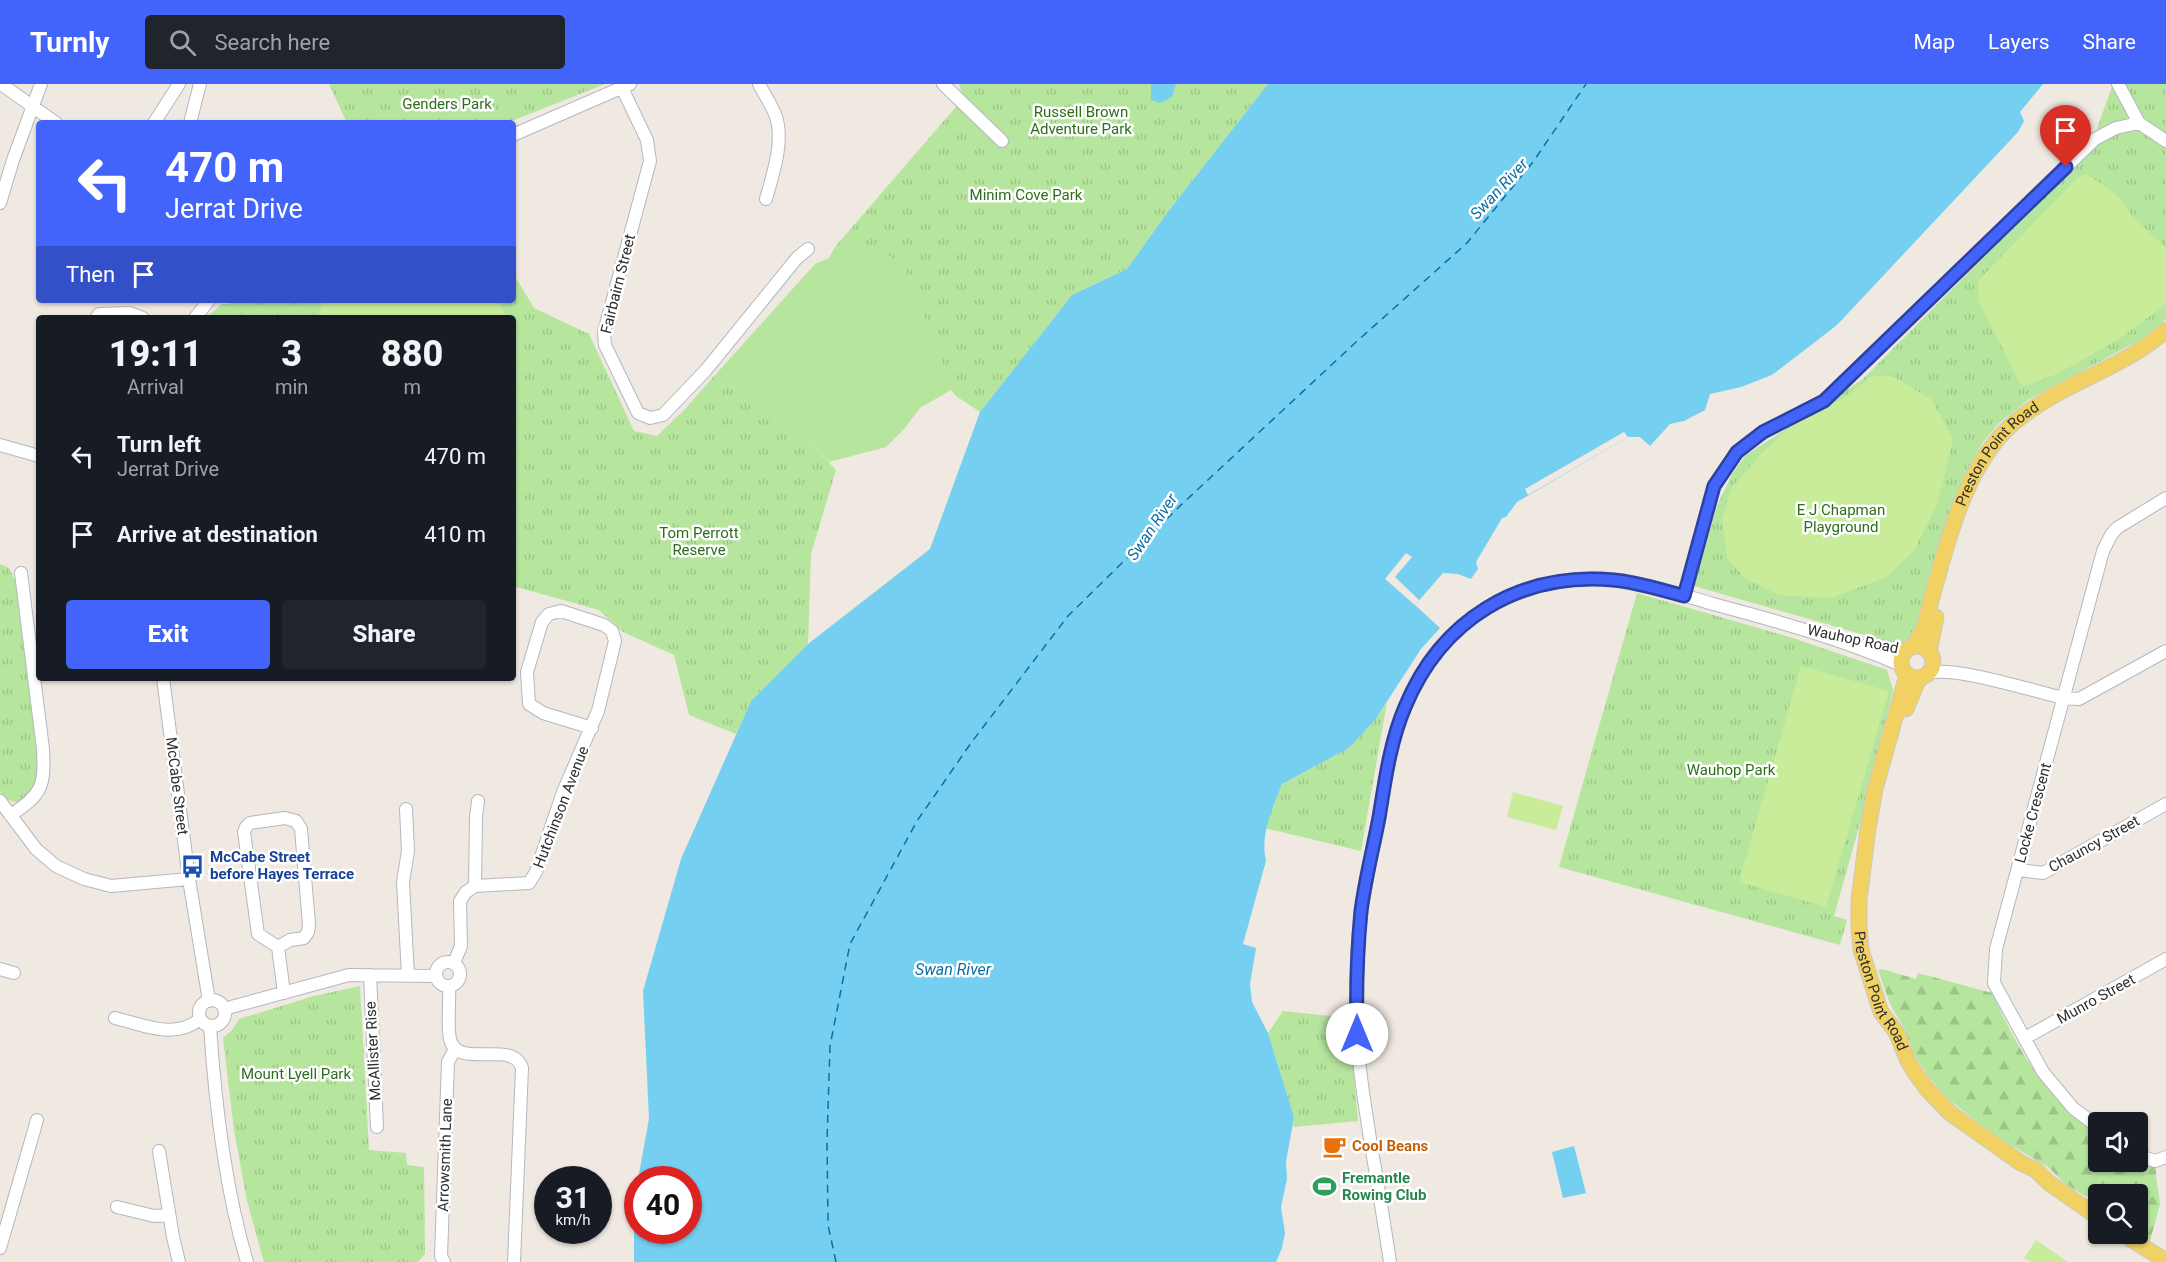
<!DOCTYPE html>
<html lang="en">
<head>
<meta charset="utf-8">
<style>
  body { margin:0; font-family:Roboto,sans-serif; background:#20242c; color:#f1f3f6; height:100vh; display:flex; flex-direction:column; font-size:22px; white-space:nowrap }
  * { box-sizing:border-box; margin:0 }
  p { font-size:20px; color:#9ea1a6 }
  .icon { flex:none; width:33px; height:33px; fill:none; stroke:currentColor; stroke-width:2; stroke-linecap:round; stroke-linejoin:round }
  .map { position:relative; flex:1; overflow:hidden }
  .sheet { position:absolute; left:36px; top:231px; width:480px; height:366px; display:flex; flex-direction:column; background:#171b24; border-radius:6px; box-shadow:0 2px 4px #0004 }
  .sheet>* { flex:none }
  .top-card { position:absolute; left:36px; top:36px; width:480px; height:183px; border-radius:6px; box-shadow:0 2px 4px #0004; background:#4264fb; color:#fff; overflow:hidden }
  .controls { position:absolute; left:2088px; top:1028px; display:grid; gap:12px }
  .controls a { display:grid; place-items:center; width:60px; height:60px; border-radius:6px; background:#171b24; box-shadow:0 2px 4px #0004; font-size:30px }
  .speed { position:absolute; left:534px; top:1082px; display:flex; gap:12px; font-size:30px; font-weight:700; text-align:center }
  .speed>* { display:grid; place-content:center; width:78px; height:78px; border-radius:50%; background:#171b24; box-shadow:0 2px 4px #0004; line-height:1 }
  .speed small { font-size:15px; font-weight:400 }
  .speed .limit { border:9px solid #d22; background:#fff; color:#111 }
  .pin { position:absolute; display:grid; place-items:center; width:51px; height:51px; color:#fff; margin:-62px -26px; border-radius:50% 50% 50% 0; rotate:-45deg; box-shadow:0 0 6px #0007 }
  .pin .icon { rotate:45deg }
  .me { position:absolute; width:66px; margin:-33px; rotate:0deg; stroke-linejoin:round; filter:drop-shadow(0 0 4px #0008) }
  .turn { display:flex; align-items:center; gap:21px; height:126px; padding:0 30px; font-size:27px }
  .turn .icon { width:78px; height:78px; stroke-width:2.5 }
  .turn b { display:block; font-size:42px; line-height:51px }
  .then { display:flex; align-items:center; height:57px; padding:0 30px; background:#0003; gap:12px; font-size:22px }
  .eta { display:flex; justify-content:space-evenly; align-items:center; height:102px; text-align:center }
  .eta b { font-size:36px; font-weight:800; line-height:42px }
  .action { display:flex; gap:12px; margin-top:auto; padding:12px 30px }
  .action a { flex:1; height:69px; border-radius:6px; background:#4264fb; color:#fff; font-size:24px; font-weight:800; line-height:69px; text-align:center }
  .action a+a { background:#20242c; color:#f1f3f6 }
  ul { padding:0; list-style:none }
  li { display:flex; align-items:center; gap:18px; height:78px; padding:0 30px }
  li div { flex:1 }
  li b { display:block; font-size:22px }
  li em { font-style:normal }
  header { display:flex; align-items:center; gap:36px; box-sizing:border-box; height:84px; padding:0 30px; background:#4264fb; color:#fff }
  header strong { font-size:28px }
  nav { display:flex; gap:33px; margin-inline-start:auto; font-size:21px }
  .search { width:420px; height:54px; background:#20242c; display:flex; align-items:center; gap:15px; box-sizing:border-box; padding:0 21px; border-radius:6px; color:#9ea1a6; font-size:22px }
  .map>svg:first-child { display:block }
</style>
</head>
<body>
<header>
<strong>Turnly</strong>
<div class="search"><svg class="icon" aria-label="search" viewBox="0 0 24 24"><circle cx="10" cy="10" r="6"/><path d="M15 15l6 6"/></svg>Search here</div>
<nav><a>Map</a><a>Layers</a><a>Share</a></nav>
</header>
<div class="map">
<svg width="2166" height="1178" viewBox="0 0 2166 1178">
  <defs>
    <pattern id="forest-firs" width="22" height="20" patternUnits="userSpaceOnUse" patternTransform="scale(1.5)"><rect width="22" height="20" fill="#b6e59e"/><path d="M5 1l3.5 6h-7zM16 11l3.5 6h-7z" fill="#9dc588"/></pattern>
    <pattern id="park-tufts" width="24" height="20" patternUnits="userSpaceOnUse" patternTransform="scale(1.5)"><rect width="24" height="20" fill="#b6e59e"/><path d="M3 7l-1-3M5 7V3M7 7l1-3M15 17l-1-3M17 17v-4M19 17l1-3" fill="none" stroke="#9dc588"/></pattern>
  </defs>
  <rect width="100%" height="100%" fill="#efe9e1"/>
  <path fill="#b6e59e" d="M835 163 890 172 909 192 951 306 920 324 905 344 886 363 829 378 808 357 716 290 815 180 829 174Z"/>
  <path fill="url(#forest-firs)" d="M1882 885 1916 895 1918 889 1992 909C2011 950 2032 991 2065 1024 2075 1033 2087 1041 2098 1050V1077H2138L2156 1082V1092L2160 1120 2150 1157 2138 1149V1110H2098V1117L2090 1111 2085 1112 2064 1099 2048 1083 1997 1053 1948 1015 1928 992 1914 970 1905 946 1890 920 1878 886Z"/>
  <path fill="url(#park-tufts)" d="M329 0H605L507 39H347Z
    M959 0H1268L1167 129 1127 185 1072 211 980 328 956 312 951 306 909 192 890 172 835 163 961 17 962 10Z
    M2113 0H2166V235L2142 255 2028 316 2000 338 1983 358 1964 392 1914 549 1910 554 1905 558H1889L1694 502 1717 422 1732 390 1746 371 1863 295 2089 67Z
    M513 189 534 224 589 250 634 347 657 352 684 326 716 290 808 357 836 386 811 470 808 560 751 617 736 650 689 631 674 571 623 548 599 526 513 502V234H206L222 220H229L235 216H513Z
    M0 480 9 484 16 498 37 670C37 677 38 686 36 694 31 715 16 728 0 708Z
    M1637 509 1793 554 1887 586 1893 606 1868 711 1834 832 1847 836 1840 861 1559 783Z
    M1387 618 1361 767 1265 744 1282 700 1349 664 1375 636Z
    M360 902 369 1066 406 1069 407 1081 424 1083 425 1170 418 1178H264L247 1117 234 1046 223 954 232 946 239 935 314 912Z
    M1283 927 1349 934 1358 1037 1293 1043 1294 1033 1268 949Z"/>
  <path fill="#c9ec9a" d="M2087 90 2118 112 2132 132 2166 164V220L2119 255 2057 290 2022 303 1978 216V197L2077 94Z
    M323 216H496L508 234H319Z
    M1872 292H1892L1931 315 1953 355 1938 418 1914 467 1886 493 1832 514 1779 511 1745 494 1727 474 1722 436 1732 403 1762 369 1799 335 1845 314Z
    M1801 582 1889 607 1826 823 1739 798Z
    M1513 708 1563 722 1556 746 1507 733Z
    M2036 1156 2068 1178H2031L2024 1174Z"/>
  <path fill="#75cff0" d="M1151 0H1176L1172 13 1160 19 1151 16Z
    M1268 0H2043L2020 28 2024 37 2018 48 1837 241 1772 291 1741 303 1710 310 1705 326 1684 337 1670 340 1650 362 1640 353H1628L1517 418 1506 433 1502 434 1476 478 1478 485 1471 495 1458 490 1443 489 1415 521 1440 544 1421 565 1375 636 1349 664 1282 700C1272 726 1260 750 1266 777L1243 860 1256 864 1250 900 1252 918 1268 949 1294 1033 1286 1078 1287 1095 1281 1123 1285 1149 1282 1164 1276 1178H634V1117L637 1100 638 1146H688V1095H638L649 1035 643 907 681 775 751 617 808 560 930 465 980 328 1072 211 1127 185 1167 129Z
    M1574 1062 1586 1109 1563 1114 1552 1068Z"/>
  <path fill="#efe9e1" d="M1624 348 1628 353 1528 411 1525 405Z
    M1406 469 1412 473 1395 493 1419 516 1415 521 1385 495Z"/>
  <g fill="none" stroke-linecap="round" stroke-linejoin="round">
    <path stroke="#0d6fa3" stroke-width="1.5" stroke-dasharray="8 6" stroke-linecap="butt" d="M836 1178 828 1141 827 1057 830 962 850 860 917 737 971 659 1068 532 1181 421 1355 259 1467 159 1533 78 1586 0"/>
    <defs>
      <path id="minor" d="M1 0 56 39
        M759 0C764 10 771 20 775 30 785 55 773 90 766 115
        M943 0 1002 57
        M2118 0 2139 39 2166 57
        M622 4 647 56 650 77 604 248 605 261 638 329 650 334 663 331 706 286 797 174 808 165
        M154 39 179 0
        M190 39 200 0
        M513 51 630 0
        M0 119 13 76 41 0
        M96 234 99 230 130 229 143 234
        M195 234 209 216
        M0 361 39 372
        M1684 512 1714 402 1737 368 1763 348 1824 317 2095 55 2116 44 2139 39
        M1868 560 1906 567
        M1928 589C1957 582 2032 607 2064 614L2079 615 2166 567
        M163 594 189 795 209 917
        M0 717 36 765 56 782 84 795 111 802 189 795
        M406 725 408 767 403 798 408 892
        M11 731C42 710 45 703 43 665L21 489
        M285 734 296 737 301 745 309 840 308 848 304 854 290 856 278 863 258 850 244 748 246 743 250 739Z
        M2019 786 2043 789 2166 720
        M475 802 476 733 478 717
        M278 863 284 909
        M436 890a12 12 0 1 1 24 0a12 12 0 1 1-24 0Z
        M454 879 461 862 460 817 466 808 475 802 529 799 536 788 563 708 598 627 615 557 612 547 604 541 561 527 549 530 542 538 527 588 529 620 543 629 592 644
        M0 885 14 889
        M370 891 377 1043
        M449 903C450 918 447 941 450 955 456 983 501 961 517 976 518 976 522 983 522 984L514 1178
        M199 929a13 13 0 1 1 26 0a13 13 0 1 1-26 0Z
        M225 926 231 923 349 891 436 892
        M115 934C144 941 175 956 200 935
        M210 942C215 1019 225 1104 247 1178
        M2025 954 2166 875
        M2098 1043 2073 1024 2043 988 1994 899 1996 865 2103 467 2111 451 2117 444 2166 414
        M159 1067 173 1153 179 1178
        M2138 1071 2155 1077 2166 1073
        M117 1123 154 1132 169 1131
        M0 1164 37 1036
        M444 1178 441 1172 448 978 455 965
        M1390 1178C1384 1137 1377 1096 1370 1055 1365 1020 1358 984 1357 948 1355 908 1356 865 1362 824 1366 798 1371 772 1376 746 1384 706 1389 663 1404 625 1432 551 1492 507 1569 496 1617 488 1668 507 1713 520 1777 537 1841 555 1901 581"/>
      <g id="major">
        <circle cx="1917" cy="578" r="16"/>
        <path id="s1" d="M1913 563 1923 546C1942 481 1958 393 2007 345 2020 332 2036 322 2051 313 2089 291 2133 276 2166 246"/>
        <path d="M1929 568 1936 533"/>
        <path id="s2" d="M1907 591 1875 705 1868 745 1859 816V842L1861 866 1881 928 1896 948 1908 977 1916 990 1927 1005 1950 1029 2021 1079 2036 1086 2049 1099 2098 1133"/>
        <path d="M1906 625 1919 594"/>
        <path d="M2121 1149 2166 1177"/>
      </g>
    </defs>
    <use href="#minor" stroke="#b4b7c1" stroke-width="14"/>
    <use href="#major" stroke="#c9c9c9" stroke-width="17"/>
    <use href="#minor" stroke="#fff" stroke-width="12"/>
    <use href="#major" stroke="#f2d163" stroke-width="15"/>
  </g>
  <g fill="none" stroke-linecap="round" stroke-linejoin="round">
    <defs>
      <path id="route" d="M1357 950C1356 909 1357 868 1361 827 1365 796 1373 765 1379 734 1385 697 1390 658 1405 623 1441 536 1518 488 1613 496 1637 498 1661 506 1684 512L1714 402 1737 368 1763 348 1824 317 2066 83"/>
    </defs>
    <use href="#route" stroke="#2b41a3" stroke-width="15"/>
    <use href="#route" stroke="#4264fb" stroke-width="10"/>
  </g>
  <defs>
    <symbol id="bus-bare" viewBox="-9 -9 18 18"><path d="M-5-6H5V4H4V6H2V4H-2V6H-4V4H-5ZM-3.5-4V0h7V-4ZM-3.5 1.2v1.5H-2V1.2ZM2 1.2v1.5H3.5V1.2Z" fill="#1a4fb4" stroke="#fff" stroke-width="2.5" paint-order="stroke"/></symbol>
    <symbol id="cafe-bare" viewBox="-9 -9 18 18"><path d="M-5.5-4.5H6V0H3Q3 3.5 0 3.5H-2.5Q-5.5 3.5-5.5 0ZM3-3.2v2h1.7v-2ZM-6 4.5H4V6H-6Z" fill="#e8710a" stroke="#fff" stroke-width="2.5" paint-order="stroke"/></symbol>
    <symbol id="stadium-bare" viewBox="-9 -9 18 18"><path d="M0-5a6.5 5 0 1 0 0 10a6.5 5 0 1 0 0-10ZM-3.5-1.8h7v3.6h-7Z" fill="#2e9e5b" stroke="#fff" stroke-width="2.5" paint-order="stroke"/></symbol>
  </defs>
  <g fill-rule="evenodd">
    <use href="#bus-bare" x="176" y="766" width="33" height="33"/>
    <use href="#cafe-bare" x="1318" y="1046" width="33" height="33"/>
    <use href="#stadium-bare" x="1308" y="1086" width="33" height="33"/>
  </g>
  <g text-anchor="middle" dominant-baseline="central" stroke-width="5" stroke-linejoin="round" paint-order="stroke">
    <g font-size="15" fill="#2c6e1b" stroke="#fff">
      <text x="447" y="20">Genders Park</text>
      <text x="1081" y="28">Russell Brown<tspan x="1081" dy="17">Adventure Park</tspan></text>
      <text x="1026" y="111">Minim Cove Park</text>
      <text x="1841" y="426">E J Chapman<tspan x="1841" dy="17">Playground</tspan></text>
      <text x="699" y="449">Tom Perrott<tspan x="699" dy="17">Reserve</tspan></text>
      <text x="1731" y="686">Wauhop Park</text>
      <text x="296" y="990">Mount Lyell Park</text>
    </g>
    <g font-size="15" fill="#2e2e2e" stroke="#fff">
      <text transform="translate(618 200) rotate(-76)">Fairbairn Street</text>
      <text stroke="none"><textPath href="#s1" startOffset="214">Preston Point Road</textPath></text>
      <text transform="translate(1853 555) rotate(12)">Wauhop Road</text>
      <text transform="translate(177 702) rotate(83)">McCabe Street</text>
      <text transform="translate(561 723) rotate(-69)">Hutchinson Avenue</text>
      <text transform="translate(2033 729) rotate(-75)">Locke Crescent</text>
      <text transform="translate(2094 760) rotate(-29)">Chauncy Street</text>
      <text stroke="none"><textPath href="#s2" startOffset="326">Preston Point Road</textPath></text>
      <text transform="translate(2096 915) rotate(-29)">Munro Street</text>
      <text transform="translate(373 967) rotate(-93)">McAllister Rise</text>
      <text transform="translate(445 1071) rotate(-88)">Arrowsmith Lane</text>
    </g>
    <g font-size="15" font-weight="bold" fill="#164399" stroke="#fff" text-anchor="start">
      <text x="210" y="773">McCabe Street<tspan x="210" dy="17">before Hayes Terrace</tspan></text>
    </g>
    <g font-size="15" font-weight="bold" fill="#c56008" stroke="#fff" text-anchor="start">
      <text x="1352" y="1062">Cool Beans</text>
    </g>
    <g font-size="15" font-weight="bold" fill="#27864d" stroke="#fff" text-anchor="start">
      <text x="1342" y="1094">Fremantle<tspan x="1342" dy="17">Rowing Club</tspan></text>
    </g>
    <g font-size="16" font-style="italic" fill="#0d6fa3" stroke="#fff">
      <text transform="translate(1499 105) rotate(-47)">Swan River</text>
      <text transform="translate(1152 443) rotate(-56)">Swan River</text>
      <text x="953" y="885">Swan River</text>
    </g>
  </g>
</svg>
<div class="controls">
<a><svg class="icon" aria-label="sound" viewBox="0 0 24 24"><path d="M4 9h4l5-4v14l-5-4H4zM17 9q2 3 0 6"/></svg></a>
<a><svg class="icon" aria-label="search" viewBox="0 0 24 24"><circle cx="10" cy="10" r="6"/><path d="M15 15l6 6"/></svg></a>
</div>
<div class="speed"><div>31<small>km/h</small></div><div class="limit">40</div></div>
<div class="pin" style="left:2066px;top:83px;background:#d93025"><svg class="icon" aria-label="arrive" viewBox="0 0 24 24"><path d="M6 21V4h12l-3 4 3 4H6"/></svg></div>
<svg class="me" style="left:1357px;top:950px" viewBox="-20 -20 40 40"><circle r="19" fill="#fff"/><path d="M0-13L10 11 0 6-10 11z" fill="#4264fb"/></svg>
<div class="top-card">
<div class="turn"><svg class="icon" aria-label="left" viewBox="0 0 24 24"><path d="M17 20v-9H6M10 6l-5 5 5 5"/></svg><div><b>470 m</b>Jerrat Drive</div></div>
<div class="then">Then<svg class="icon" aria-label="arrive" viewBox="0 0 24 24"><path d="M6 21V4h12l-3 4 3 4H6"/></svg></div>
</div>
<section class="sheet">
<div class="eta">
<div><b>19:11</b><p>Arrival</p></div>
<div><b>3</b><p>min</p></div>
<div><b>880</b><p>m</p></div>
</div>
<ul>
<li><svg class="icon" aria-label="left" viewBox="0 0 24 24"><path d="M17 20v-9H6M10 6l-5 5 5 5"/></svg><div><b>Turn left</b><p>Jerrat Drive</p></div><em>470 m</em></li>
<li><svg class="icon" aria-label="arrive" viewBox="0 0 24 24"><path d="M6 21V4h12l-3 4 3 4H6"/></svg><div><b>Arrive at destination</b></div><em>410 m</em></li>
</ul>
<div class="action"><a>Exit</a><a>Share</a></div>
</section>
</div>
</body>
</html>
